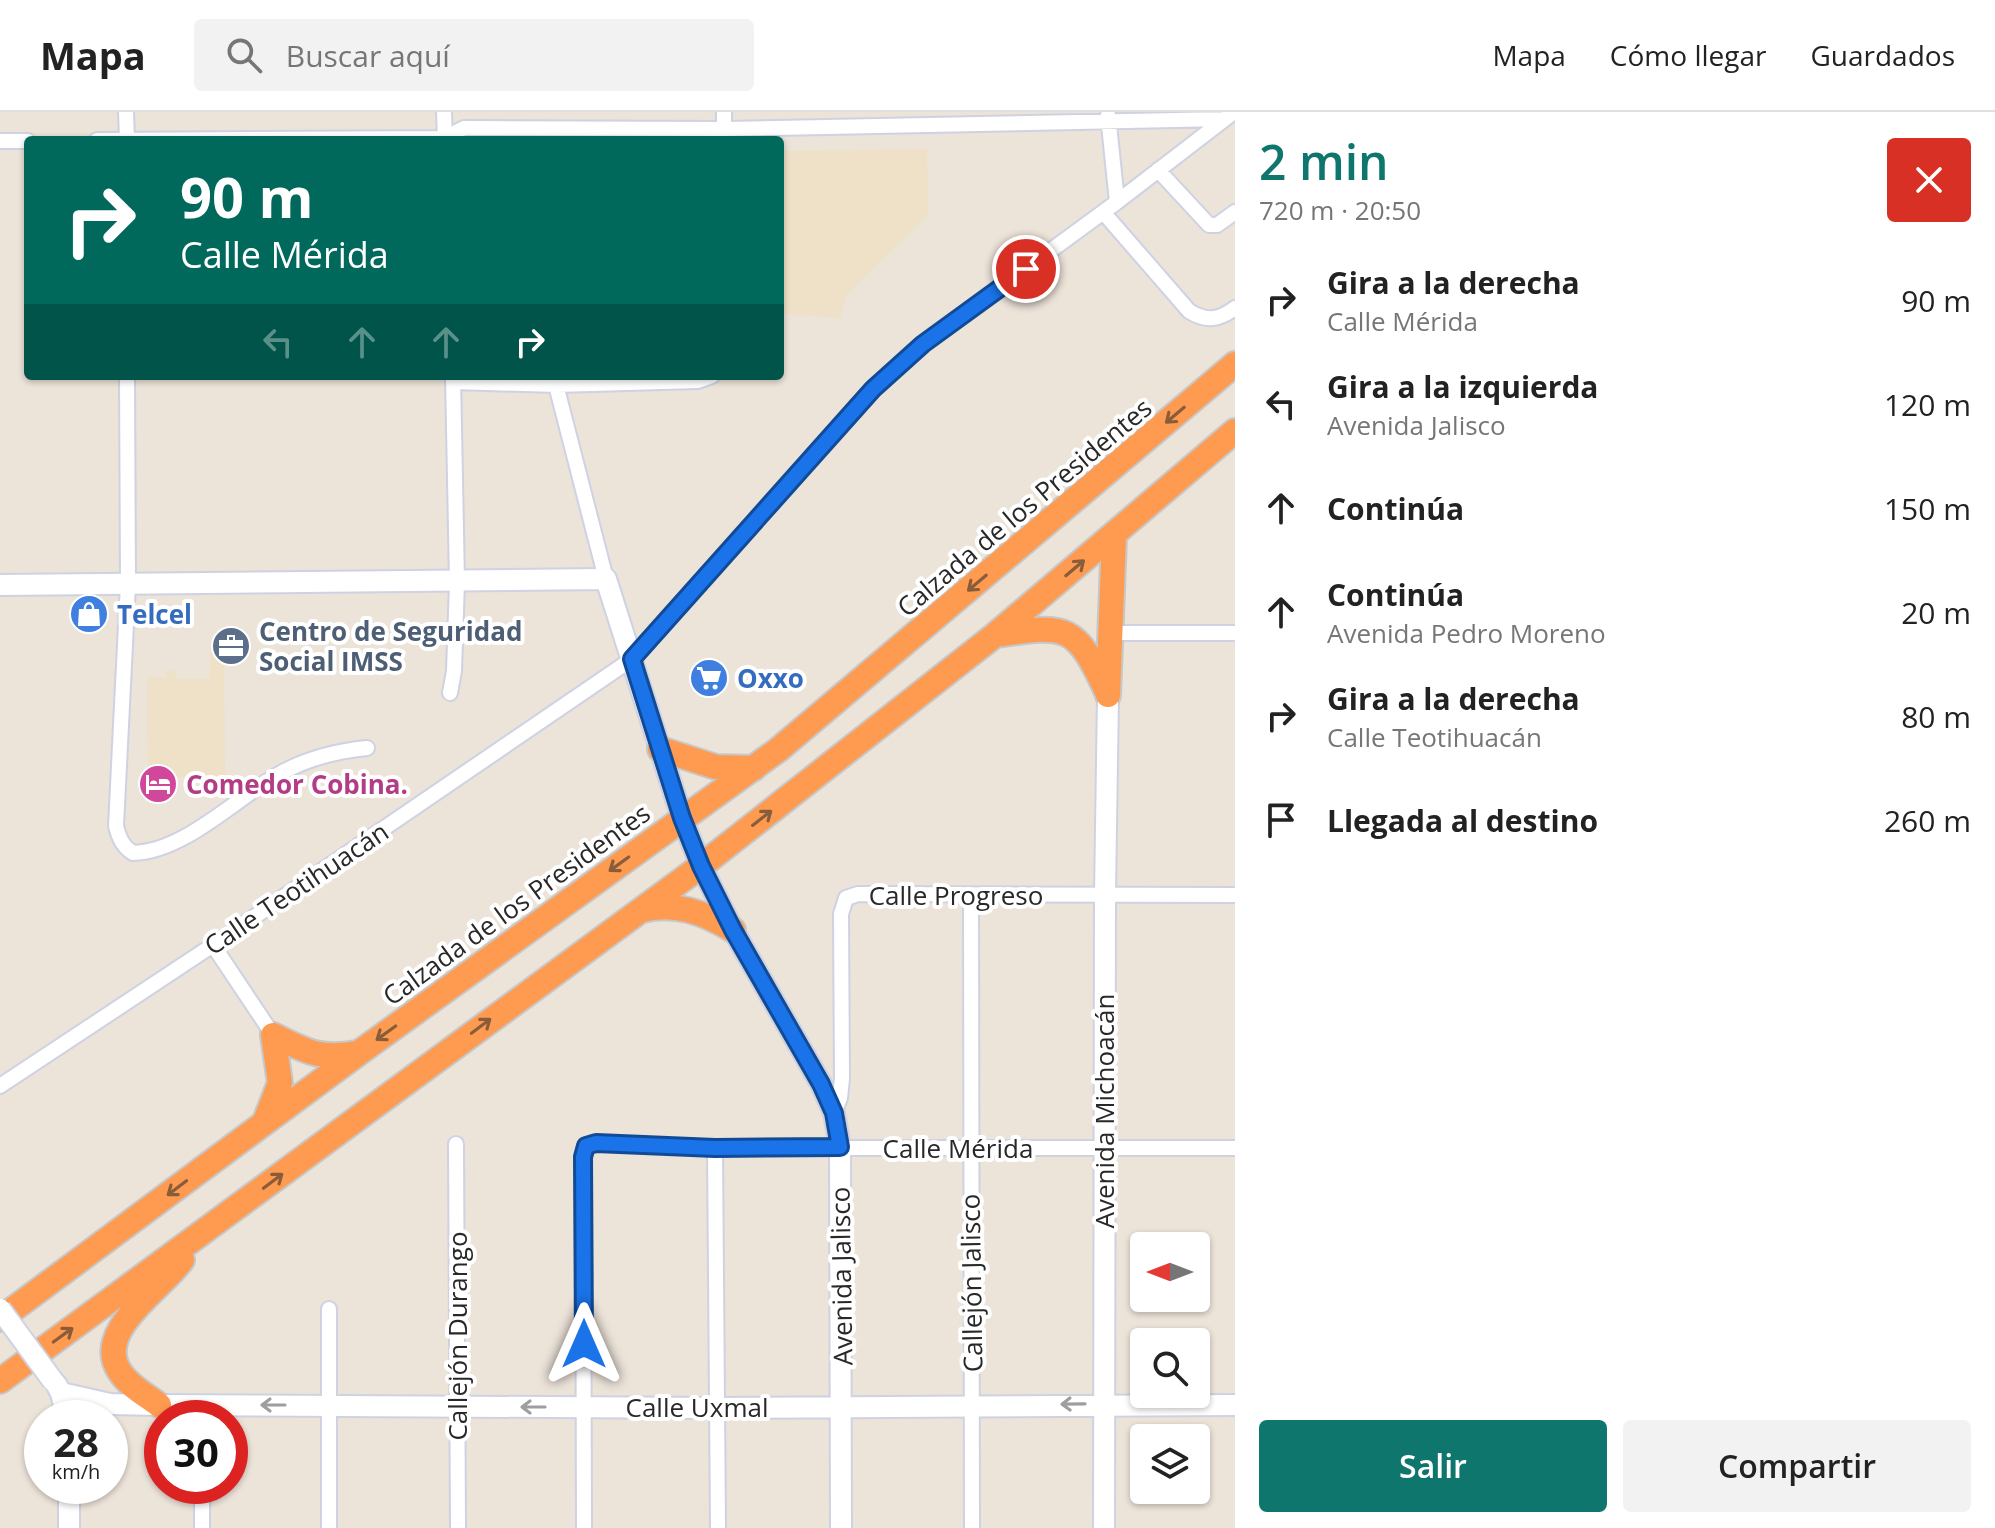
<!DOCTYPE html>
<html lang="es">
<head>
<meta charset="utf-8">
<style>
  body { margin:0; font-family:"Open Sans",sans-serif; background:#f2f2f2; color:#222; height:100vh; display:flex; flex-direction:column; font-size:30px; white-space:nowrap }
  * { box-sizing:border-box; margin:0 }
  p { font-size:26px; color:#767676 }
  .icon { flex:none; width:44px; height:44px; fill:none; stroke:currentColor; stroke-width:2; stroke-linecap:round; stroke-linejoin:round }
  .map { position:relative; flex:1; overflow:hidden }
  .details { display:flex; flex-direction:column; background:#fff; width:760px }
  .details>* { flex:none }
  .guide { position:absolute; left:24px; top:24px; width:760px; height:244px; border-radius:8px; box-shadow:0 2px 6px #0004; background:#00695c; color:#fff; overflow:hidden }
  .needle { width:52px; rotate:270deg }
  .fabs { position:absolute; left:1130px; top:1120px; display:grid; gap:16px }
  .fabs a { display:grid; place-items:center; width:80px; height:80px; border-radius:8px; background:#fff; box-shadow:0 2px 6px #0004; font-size:40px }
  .speed { position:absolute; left:24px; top:1288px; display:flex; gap:16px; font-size:40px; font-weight:700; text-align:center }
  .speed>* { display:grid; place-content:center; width:104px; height:104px; border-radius:50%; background:#fff; box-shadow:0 2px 6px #0004; line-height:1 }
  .speed small { font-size:20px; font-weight:400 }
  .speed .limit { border:12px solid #d22; background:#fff; color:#111 }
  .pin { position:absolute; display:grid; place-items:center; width:68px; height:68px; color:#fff; margin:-34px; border:4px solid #fff; border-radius:50%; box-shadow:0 2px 8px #0007 }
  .me { position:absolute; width:88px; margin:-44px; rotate:0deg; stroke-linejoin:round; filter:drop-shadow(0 0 6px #0008) }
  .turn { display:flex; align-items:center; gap:28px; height:168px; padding:0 24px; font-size:36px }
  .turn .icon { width:104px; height:104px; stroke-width:2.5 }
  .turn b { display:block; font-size:56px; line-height:68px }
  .lanes { display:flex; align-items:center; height:76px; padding:0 24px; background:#0003; justify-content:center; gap:40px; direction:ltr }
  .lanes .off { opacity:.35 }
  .round { display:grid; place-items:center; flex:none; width:84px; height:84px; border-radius:8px; background:#f2f2f2 }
  .head { display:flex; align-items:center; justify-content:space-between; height:136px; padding:0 24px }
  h1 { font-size:48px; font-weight:600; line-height:60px; color:#0f766e }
  .cta { display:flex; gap:16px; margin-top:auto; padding:16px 24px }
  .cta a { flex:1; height:92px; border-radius:8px; background:#0f766e; color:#fff; font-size:32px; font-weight:600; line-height:92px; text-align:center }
  .cta a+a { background:#f2f2f2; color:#222 }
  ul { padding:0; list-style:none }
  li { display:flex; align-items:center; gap:24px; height:104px; padding:0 24px }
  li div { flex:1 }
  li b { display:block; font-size:30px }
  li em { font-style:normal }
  header { display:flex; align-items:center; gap:48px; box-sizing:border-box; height:112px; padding:0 40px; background:#fff; border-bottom:2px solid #e0e0e0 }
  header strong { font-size:38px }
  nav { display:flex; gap:44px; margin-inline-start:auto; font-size:28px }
  .search { width:560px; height:72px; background:#f2f2f2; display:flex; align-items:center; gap:20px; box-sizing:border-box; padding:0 28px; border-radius:8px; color:#767676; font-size:30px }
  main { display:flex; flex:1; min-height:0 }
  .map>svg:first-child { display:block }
</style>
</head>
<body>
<header>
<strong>Mapa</strong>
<div class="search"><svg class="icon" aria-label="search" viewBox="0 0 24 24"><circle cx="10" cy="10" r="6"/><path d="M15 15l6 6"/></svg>Buscar aquí</div>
<nav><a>Mapa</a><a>Cómo llegar</a><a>Guardados</a></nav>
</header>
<main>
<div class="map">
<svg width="1235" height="1416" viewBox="0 0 1235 1416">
  <rect width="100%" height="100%" fill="#ece3d9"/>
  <path fill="#eee1c7" d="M927 37 928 103 846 184 840 206 780 202V39Z
    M210 540H224L225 664 148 665 147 565H166V559L175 558 176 567H210Z"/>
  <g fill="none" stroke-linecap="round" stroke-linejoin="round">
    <defs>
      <path id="street" d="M126 0 127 28
        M444 0 445 28
        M724 0V28
        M1108 3 1117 90
        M97 28 445 26 464 16 724 17 1225 7
        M0 29H28
        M1158 58 1209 113H1217L1235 100
        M1103 100 1189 199C1206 210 1219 208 1235 196
        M127 264 128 472 116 714C119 726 123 735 133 741 184 740 236 686 279 662 306 647 336 639 367 636
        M453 270 556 273 698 269 712 264
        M556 273 606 467
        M1112 521H1235
        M450 581 454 559 457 470 453 264
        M971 783 972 1416
        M213 833 273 923
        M0 974 213 833 632 547 873 277 923 232 1117 90 1234 0
        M834 1001 840 986 842 966 841 802 846 786 858 782 1235 783
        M456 1032 458 1416
        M715 1036 718 1416
        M329 1197V1416
        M202 1374V1416
        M584 1416 583 1045 586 1034 596 1031 715 1036H1235"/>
      <path id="secondary" d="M0 473 606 467 682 706 701 754 733 818 821 972 834 1001 840 1035 841 1416
        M56 1272 61 1281 67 1306
        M61 1281 110 1292 159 1293 718 1296 1235 1293
        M69 1374V1416
        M1104 1416 1105 782 1108 583"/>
      <path id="highway" d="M997 523C1068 512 1076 513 1107 580
        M1108 583 1114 424
        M660 637 716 655 754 656
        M642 798C676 790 703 800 733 818
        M273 923C306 939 319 948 357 941
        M265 1009 280 971 273 923
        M0 1207 360 940 778 638 1235 252
        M0 1269 701 754 995 523 1235 319
        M159 1293C146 1283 129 1274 120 1260 92 1219 162 1177 182 1148"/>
    </defs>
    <use href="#street" stroke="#ced2e2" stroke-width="18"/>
    <use href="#secondary" stroke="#ced2e2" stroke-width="24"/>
    <use href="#highway" stroke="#c7c7c7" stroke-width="28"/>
    <use href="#street" stroke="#fff" stroke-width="14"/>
    <use href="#secondary" stroke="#fff" stroke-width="20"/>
    <use href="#highway" stroke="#ff9b50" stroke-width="24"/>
    <defs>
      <path id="secondary-bridge" d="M0 1197 53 1269"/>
    </defs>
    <use href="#secondary-bridge" stroke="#ced2e2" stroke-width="24" stroke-linecap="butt"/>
    <use href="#secondary-bridge" stroke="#fff" stroke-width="20"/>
  </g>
  <defs><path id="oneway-shaft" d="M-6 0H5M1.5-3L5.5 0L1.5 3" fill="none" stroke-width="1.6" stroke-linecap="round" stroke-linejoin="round" transform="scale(2)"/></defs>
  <g stroke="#895c3a">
    <use href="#oneway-shaft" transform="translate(1175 303) rotate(140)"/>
    <use href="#oneway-shaft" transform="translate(1075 456) rotate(-40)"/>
    <use href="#oneway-shaft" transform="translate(977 471) rotate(140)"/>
    <use href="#oneway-shaft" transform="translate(762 706) rotate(-38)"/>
    <use href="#oneway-shaft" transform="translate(619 752) rotate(144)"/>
    <use href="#oneway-shaft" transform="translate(481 914) rotate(-37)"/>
    <use href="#oneway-shaft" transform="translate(386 921) rotate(144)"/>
    <use href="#oneway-shaft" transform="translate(273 1069) rotate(-37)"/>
    <use href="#oneway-shaft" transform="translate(177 1076) rotate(143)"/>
    <use href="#oneway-shaft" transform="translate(63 1223) rotate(-36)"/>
  </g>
  <g stroke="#9e9e9e">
    <use href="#oneway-shaft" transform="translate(1073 1292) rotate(179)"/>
    <use href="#oneway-shaft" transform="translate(273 1293) rotate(-180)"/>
    <use href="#oneway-shaft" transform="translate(533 1295) rotate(180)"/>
  </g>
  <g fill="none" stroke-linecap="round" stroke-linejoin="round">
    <defs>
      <path id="route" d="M584 1232 583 1045 586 1034 596 1031 715 1036 840 1035 834 1001 821 972 733 818 701 754 682 706 632 547 873 277 923 232 1026 157"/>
    </defs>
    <use href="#route" stroke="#114b97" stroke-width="20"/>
    <use href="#route" stroke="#1a73e8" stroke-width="14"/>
  </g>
  <defs>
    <symbol id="shop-disc" viewBox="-11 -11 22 22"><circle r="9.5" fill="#3f7fe0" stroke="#fff"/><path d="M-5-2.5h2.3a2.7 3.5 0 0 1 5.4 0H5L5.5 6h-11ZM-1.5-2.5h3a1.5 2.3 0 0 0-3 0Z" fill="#fff"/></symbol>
    <symbol id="office-disc" viewBox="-11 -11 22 22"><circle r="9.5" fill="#5c6f8a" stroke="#fff"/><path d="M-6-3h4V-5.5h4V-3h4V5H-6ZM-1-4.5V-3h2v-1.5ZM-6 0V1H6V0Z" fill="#fff"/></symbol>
    <symbol id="supermarket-disc" viewBox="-11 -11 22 22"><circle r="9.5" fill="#3f7fe0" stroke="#fff"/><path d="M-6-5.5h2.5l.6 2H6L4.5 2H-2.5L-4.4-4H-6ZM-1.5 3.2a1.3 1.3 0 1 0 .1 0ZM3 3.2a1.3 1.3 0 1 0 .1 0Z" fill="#fff"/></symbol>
    <symbol id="hotel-disc" viewBox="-11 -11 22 22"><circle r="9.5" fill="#d1479c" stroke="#fff"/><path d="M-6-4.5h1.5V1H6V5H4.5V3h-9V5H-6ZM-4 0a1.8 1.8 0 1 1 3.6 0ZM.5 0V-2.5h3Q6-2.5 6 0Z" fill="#fff"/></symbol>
  </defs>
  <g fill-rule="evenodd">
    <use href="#shop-disc" x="67" y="480" width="44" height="44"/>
    <use href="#office-disc" x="209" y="512" width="44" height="44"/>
    <use href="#supermarket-disc" x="687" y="544" width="44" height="44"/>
    <use href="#hotel-disc" x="136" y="650" width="44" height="44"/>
  </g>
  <g text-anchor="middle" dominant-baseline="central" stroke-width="8" stroke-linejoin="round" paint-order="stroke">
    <g font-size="26" fill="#282828" stroke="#fff">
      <text transform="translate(1024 395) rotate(-40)">Calzada de los Presidentes</text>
      <text transform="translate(296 776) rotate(-34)">Calle Teotihuacán</text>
      <text x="956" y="783">Calle Progreso</text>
      <text transform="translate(516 792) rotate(-36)">Calzada de los Presidentes</text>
      <text transform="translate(1104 999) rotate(-90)">Avenida Michoacán</text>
      <text x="958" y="1036">Calle Mérida</text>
      <text transform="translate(841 1164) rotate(-91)">Avenida Jalisco</text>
      <text transform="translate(971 1171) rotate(-91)">Callejón Jalisco</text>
      <text transform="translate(457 1224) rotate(-90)">Callejón Durango</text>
      <text x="697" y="1295">Calle Uxmal</text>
    </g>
    <g font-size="26" font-weight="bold" fill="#366cbe" stroke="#fff" text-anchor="start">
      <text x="117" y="502">Telcel</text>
      <text x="737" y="566">Oxxo</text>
    </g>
    <g font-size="26" font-weight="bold" fill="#4e5e75" stroke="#fff" text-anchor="start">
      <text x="259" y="519">Centro de Seguridad<tspan x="259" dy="30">Social IMSS</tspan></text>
    </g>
    <g font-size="26" font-weight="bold" fill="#b23c85" stroke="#fff" text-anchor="start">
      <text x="186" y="672">Comedor Cobina.</text>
    </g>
  </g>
</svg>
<div class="fabs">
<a><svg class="needle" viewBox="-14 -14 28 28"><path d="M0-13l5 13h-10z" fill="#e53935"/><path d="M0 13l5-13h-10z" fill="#767676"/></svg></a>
<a><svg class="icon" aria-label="search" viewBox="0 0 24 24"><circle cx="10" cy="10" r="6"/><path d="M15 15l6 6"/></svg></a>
<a><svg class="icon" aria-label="layers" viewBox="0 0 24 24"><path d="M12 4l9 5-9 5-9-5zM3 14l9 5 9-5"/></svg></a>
</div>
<div class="speed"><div>28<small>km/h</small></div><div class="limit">30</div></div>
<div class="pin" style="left:1026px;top:157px;background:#d93025"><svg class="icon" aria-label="arrive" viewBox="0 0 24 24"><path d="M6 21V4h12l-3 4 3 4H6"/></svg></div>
<svg class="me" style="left:584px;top:1232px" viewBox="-20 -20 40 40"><path d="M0-17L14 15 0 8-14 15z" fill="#1a73e8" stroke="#fff" stroke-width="4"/></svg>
<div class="guide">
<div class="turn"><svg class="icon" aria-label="right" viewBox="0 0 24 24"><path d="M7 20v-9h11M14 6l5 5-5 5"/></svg><div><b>90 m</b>Calle Mérida</div></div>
<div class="lanes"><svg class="icon off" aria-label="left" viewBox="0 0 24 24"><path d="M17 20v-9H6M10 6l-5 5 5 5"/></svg><svg class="icon off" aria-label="ahead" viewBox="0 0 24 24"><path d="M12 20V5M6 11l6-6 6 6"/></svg><svg class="icon off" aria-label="ahead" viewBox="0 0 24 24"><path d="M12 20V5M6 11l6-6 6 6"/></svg><svg class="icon" aria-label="right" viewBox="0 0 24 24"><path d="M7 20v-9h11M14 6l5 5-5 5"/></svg></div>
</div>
</div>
<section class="details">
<div class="head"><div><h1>2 min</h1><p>720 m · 20:50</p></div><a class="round" style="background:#d93025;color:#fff"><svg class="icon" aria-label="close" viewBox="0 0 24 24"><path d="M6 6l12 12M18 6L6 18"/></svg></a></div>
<ul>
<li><svg class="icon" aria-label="right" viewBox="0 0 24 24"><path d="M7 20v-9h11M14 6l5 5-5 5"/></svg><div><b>Gira a la derecha</b><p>Calle Mérida</p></div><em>90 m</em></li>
<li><svg class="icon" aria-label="left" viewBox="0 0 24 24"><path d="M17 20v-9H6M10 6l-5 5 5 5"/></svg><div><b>Gira a la izquierda</b><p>Avenida Jalisco</p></div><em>120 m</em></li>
<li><svg class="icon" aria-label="ahead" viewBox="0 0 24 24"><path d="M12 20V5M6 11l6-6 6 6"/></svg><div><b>Continúa</b></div><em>150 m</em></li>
<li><svg class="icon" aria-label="ahead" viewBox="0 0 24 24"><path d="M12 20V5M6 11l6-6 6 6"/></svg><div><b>Continúa</b><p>Avenida Pedro Moreno</p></div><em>20 m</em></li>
<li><svg class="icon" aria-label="right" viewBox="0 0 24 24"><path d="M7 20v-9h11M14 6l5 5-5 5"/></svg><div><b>Gira a la derecha</b><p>Calle Teotihuacán</p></div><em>80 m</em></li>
<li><svg class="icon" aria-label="arrive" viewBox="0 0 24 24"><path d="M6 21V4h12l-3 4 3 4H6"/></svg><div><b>Llegada al destino</b></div><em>260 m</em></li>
</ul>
<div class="cta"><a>Salir</a><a>Compartir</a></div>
</section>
</main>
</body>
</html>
